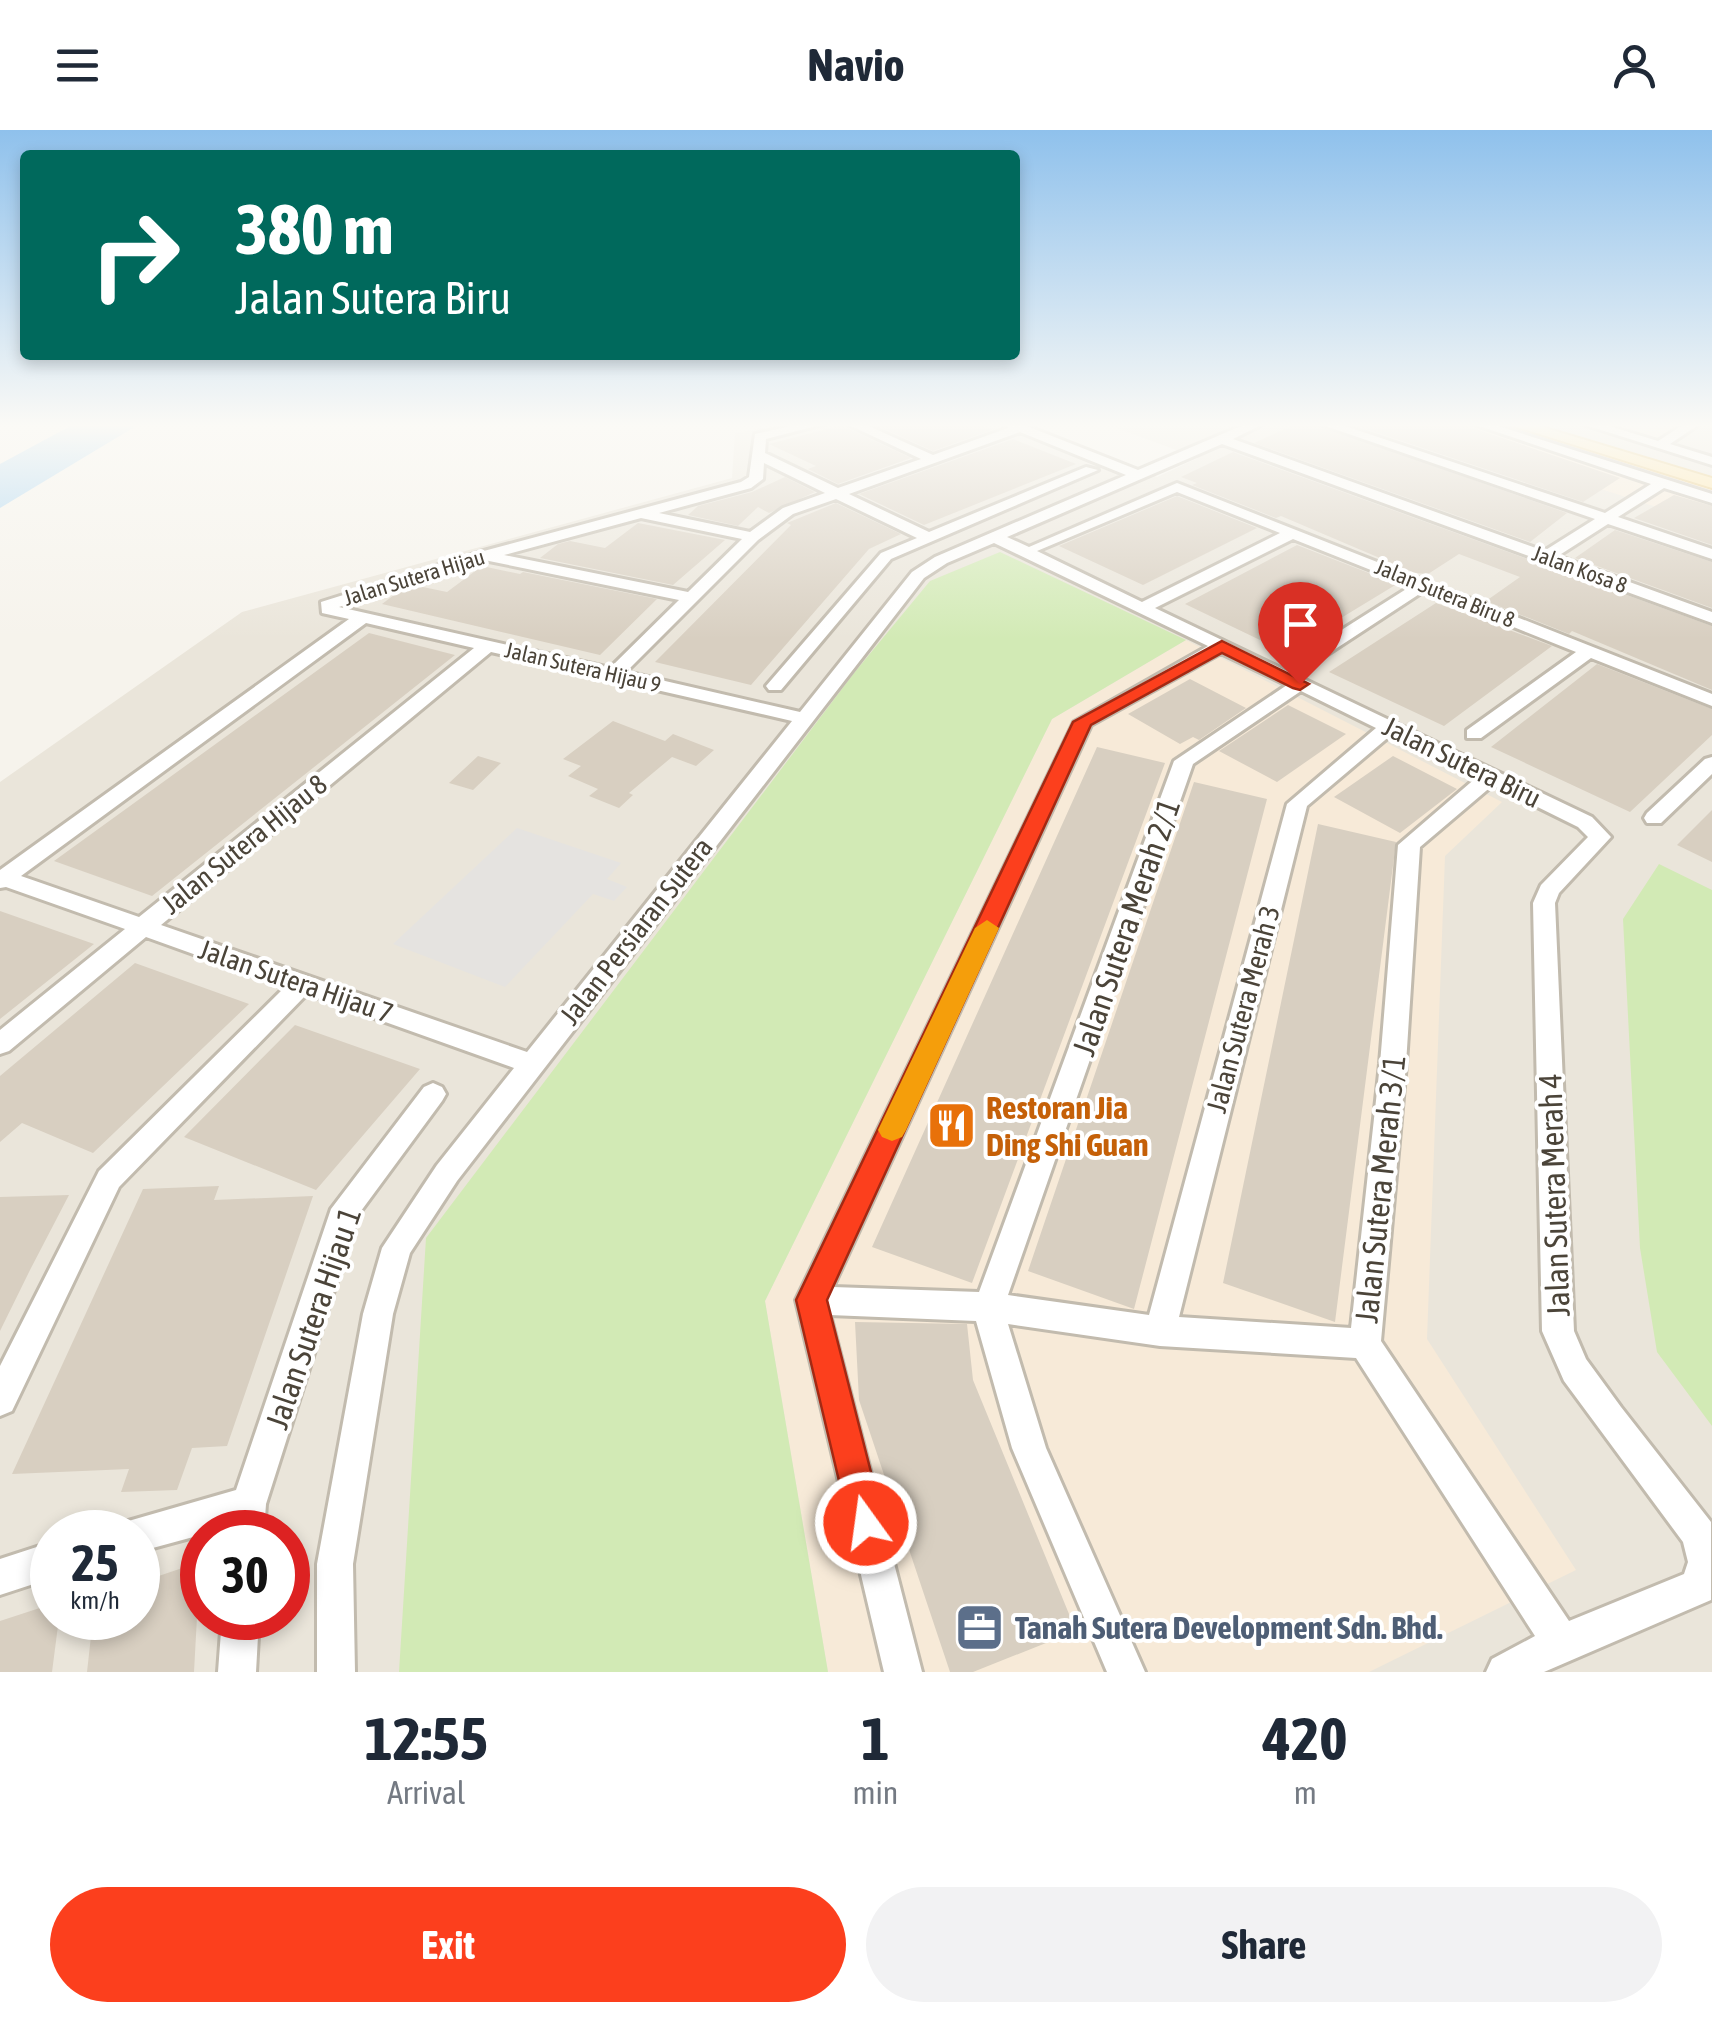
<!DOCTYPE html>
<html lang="en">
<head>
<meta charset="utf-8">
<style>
  body { margin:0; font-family:"Asap Condensed",sans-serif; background:#f2f2f3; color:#1f2937; height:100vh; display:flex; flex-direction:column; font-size:38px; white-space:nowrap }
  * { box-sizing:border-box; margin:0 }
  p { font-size:32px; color:#747a83 }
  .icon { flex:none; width:55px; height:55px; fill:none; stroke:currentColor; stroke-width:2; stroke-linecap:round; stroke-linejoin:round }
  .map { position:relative; height:1542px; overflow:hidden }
  .sheet { display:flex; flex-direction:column; background:#fff; flex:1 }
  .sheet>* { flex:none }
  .guide { position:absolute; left:20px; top:20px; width:1000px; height:210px; border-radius:10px; box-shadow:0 5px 15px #0003; background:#00695c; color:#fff; overflow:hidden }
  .speed { position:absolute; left:30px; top:1380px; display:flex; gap:20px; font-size:50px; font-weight:700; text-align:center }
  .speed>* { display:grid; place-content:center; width:130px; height:130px; border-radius:50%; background:#fff; box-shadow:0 5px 15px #0003; line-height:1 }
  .speed small { font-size:25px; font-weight:400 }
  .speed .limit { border:15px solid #d22; background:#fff; color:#111 }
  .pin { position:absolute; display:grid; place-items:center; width:85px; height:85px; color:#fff; margin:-102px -42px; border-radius:50% 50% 50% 0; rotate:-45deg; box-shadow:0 0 10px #0007 }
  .pin .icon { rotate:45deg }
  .me { position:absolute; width:110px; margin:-55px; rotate:346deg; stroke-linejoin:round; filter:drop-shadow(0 0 8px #0008) }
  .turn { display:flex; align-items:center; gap:35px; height:210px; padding:0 50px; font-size:45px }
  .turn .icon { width:130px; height:130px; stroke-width:2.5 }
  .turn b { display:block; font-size:70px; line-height:85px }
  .eta { display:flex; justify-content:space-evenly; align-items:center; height:170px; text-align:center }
  .eta b { font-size:60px; font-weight:700; line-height:70px }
  .action { display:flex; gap:20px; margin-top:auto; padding:20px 50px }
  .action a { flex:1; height:115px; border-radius:60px; background:#fc3f1d; color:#fff; font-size:40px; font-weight:700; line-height:115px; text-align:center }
  .action a+a { background:#f2f2f3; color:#1f2937 }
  header { display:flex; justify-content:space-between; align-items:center; height:130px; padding:0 50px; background:#fff; font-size:45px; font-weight:700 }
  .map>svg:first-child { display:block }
</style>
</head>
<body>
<header><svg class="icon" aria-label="menu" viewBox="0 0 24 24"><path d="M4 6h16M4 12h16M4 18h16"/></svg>Navio<svg class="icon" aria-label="person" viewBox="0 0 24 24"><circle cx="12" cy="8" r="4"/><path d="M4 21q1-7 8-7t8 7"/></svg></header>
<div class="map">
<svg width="1712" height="1542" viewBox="0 0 1712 1542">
  <rect width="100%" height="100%" fill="#f6f3ec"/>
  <path fill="#eae5da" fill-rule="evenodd" d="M791 293H1025L1157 347 1198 328 1103 293H1712V1542H0V652L242 482 732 348 735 303ZM52 1402H138V1488H52ZM202 1402H288V1488H202Z"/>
  <path fill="#f7ead8" d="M1397 293H1500L1712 358V395Z
    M1570 293H1699L1657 319Z
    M1186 510 1502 672 1445 726 1427 1209 1576 1440 1369 1542H828L765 1171 1052 589Z"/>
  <path fill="#d2eab5" d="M1000 422 1186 510 1052 589 765 1171 828 1542H399L426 1108 854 543 930 451Z
    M1659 734 1712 760V1296L1657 1222 1640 1118 1623 789Z"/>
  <path fill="#e5e3e0" d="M517 698 621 733 607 749 627 757 614 771 593 764 505 857 393 814Z"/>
  <path fill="#a9d4f2" d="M76 293H141L0 378V334Z"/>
  <path fill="#d8cfc1" d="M871 293H976L992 300 933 321Z
    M1298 293H1313L1567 383 1530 412 1254 313Z
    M1348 293H1458L1620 348 1583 372Z
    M842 295 843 296 911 328 838 354 808 339 816 336 769 314Z
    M1013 309 1076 334 924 395 859 364Z
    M1233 322 1712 496V560L1572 501 1569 504 1486 471 1520 447 1459 424 1428 444 1415 443 1281 386 1276 388 1192 355 1197 353 1181 347Z
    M785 347 815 362 769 383 758 377 738 396 688 385 698 376 752 362Z
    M1674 365 1712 376V415L1634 388Z
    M1177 366 1257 398 1143 455 1059 416Z
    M836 373 901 404 869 419 751 555 655 532 791 395 787 393Z
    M638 393 725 410 673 455 540 428 558 414 570 411 605 418Z
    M1615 400 1712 432V478L1575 428Z
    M1297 415 1397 454 1285 522 1185 474Z
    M482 436 520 444 523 442 657 469 600 525 382 474 398 462 418 456 447 462Z
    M1436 473 1552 516 1444 596 1329 542Z
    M369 503 455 525 152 766 54 731Z
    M1597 534 1712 579V605L1630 682 1491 617Z
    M1190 549 1246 578 1199 610 1193 607 1180 614 1128 584Z
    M1288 575 1346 604 1277 652 1219 621Z
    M613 591 665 611 673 604 714 620 696 636 672 627 629 663 633 665 619 678 589 666 598 659 568 646 581 636 563 629Z
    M1097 617 1165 633 972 1153 872 1117Z
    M478 626 501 633 473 660 449 653Z
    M1393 626 1457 659 1400 703 1334 667Z
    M1194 652 1267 669 1134 1179 1028 1141Z
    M1712 680V732L1677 715Z
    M1318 694 1396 712 1335 1192 1223 1153Z
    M0 781 94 814 0 889Z
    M135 833 249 874 93 1023 22 993 0 1012V946Z
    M295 895 420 939 316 1060 184 1007Z
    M219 1056 214 1070 313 1066 227 1316 192 1318 177 1360 121 1362 129 1339 12 1344 143 1059Z
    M69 1065 30 1140 0 1201V1067Z
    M855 1192 967 1194 973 1250 1076 1501 973 1542H950L859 1270Z
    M200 1432 194 1542H87L93 1488H138V1453Z
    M52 1474V1488H59L52 1542H0V1491Z"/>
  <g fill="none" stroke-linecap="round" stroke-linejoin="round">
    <defs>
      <path id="minor" d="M804 293H827L766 309 765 323 838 358 921 329 845 293H862L933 325 1008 298 1004 293H1019L1138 340 1248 293H1265L1233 309 1544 421 1595 389 1317 293H1336L1605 383 1651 354 1470 293H1489L1712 364V373L1664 358 1618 387 1712 419V429L1608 394 1558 426 1712 482V493L1222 314 1007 407 1029 417 1177 353 1712 564V576L1591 528 1481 608H1467V600L1576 522 1424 461 1314 533H1302V525L1411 456 1293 409 1155 478 1592 687 1611 707 1559 763 1555 773 1574 1201 1586 1229 1621 1277 1711 1392V1470L1544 1542H1486L1492 1529 1535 1506 1356 1228 1160 1216 1008 1194 1046 1318 1145 1542H1107L1012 1318 976 1191 830 1185 922 1542H884L796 1170 1074 592 1208 516 994 413 947 433 924 448 457 1051 410 1123 393 1184 353 1434 355 1542H317V1434L363 1184 382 1118 437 1035 514 938 307 864 119 1057 12 1281 0 1286V1236L99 1041 285 857 146 807 9 921 0 924V900L125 799 6 757 0 758V740L349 489 322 483 321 472 480 422 741 352 749 347 755 304ZM1020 302 1126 345 935 427 912 442 800 582 626 542 758 410 793 384 836 369 917 408 881 423 766 556 769 560H781L891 429 1098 340 1086 337 929 402 849 364ZM764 333 825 363 783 378 750 402 659 383 751 358 763 349ZM1177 362 1280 403 1142 472 1037 421ZM641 388 742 409 688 462 504 425ZM486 430 489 431 679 470 610 538 339 477ZM366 493 474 518 139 787 21 746ZM491 522 792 591 527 922 161 795ZM1221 523 1287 555 1174 631 979 1162 833 1157 1091 595ZM1301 561 1376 598 1287 674 1149 1185 1008 1165 1193 634ZM1391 605 1477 647 1398 715 1380 934 1351 1198 1179 1187 1307 676ZM1493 655 1578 697 1588 707 1541 755 1533 773 1542 1201 1564 1251 1683 1412 1688 1432 1684 1444 1569 1491 1381 1211 1406 934 1420 717Z
        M1579 293H1599L1658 311 1686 293H1701L1670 314 1712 327V335Z
        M1712 627V644L1661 693H1647L1644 688 1647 683 1705 629Z
        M433 953 442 957 446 964 442 971 358 1085 266 1374 264 1402H230V1397L138 1422V1402H121L125 1392 236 1360 331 1079 424 957Z
        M52 1412V1448L0 1465V1429Z
        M222 1488H259L256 1542H218Z"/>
      <path id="major" d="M1504 293H1529L1712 348V358Z"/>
    </defs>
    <use href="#minor" stroke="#c2bbae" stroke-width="6"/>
    <use href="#major" stroke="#e6c16a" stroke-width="4"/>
    <use href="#minor" fill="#fff" fill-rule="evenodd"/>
    <use href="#major" fill="#ffe39c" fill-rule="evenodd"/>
  </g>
  <linearGradient id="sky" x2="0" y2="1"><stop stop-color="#8fc1ec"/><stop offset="0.58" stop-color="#fbfaf6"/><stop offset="1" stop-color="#fbfaf6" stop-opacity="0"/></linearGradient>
  <rect width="1712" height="509" fill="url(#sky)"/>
  <path fill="#fc3f1d" stroke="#a42913" stroke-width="2.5" d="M1222 511 1309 554 1300 560 1293 558 1222 523 1091 595 827 1170 884 1393 879 1406 866 1411 854 1406 849 1393 796 1170 1073 592Z"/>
  <path fill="#f59e0b" d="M987 790 999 798 906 1000 902 1007 892 1011 882 1007 878 1000 975 798Z"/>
  <defs>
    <symbol id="restaurant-square" viewBox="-11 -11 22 22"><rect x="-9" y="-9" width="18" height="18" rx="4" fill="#e8710a" stroke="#fff"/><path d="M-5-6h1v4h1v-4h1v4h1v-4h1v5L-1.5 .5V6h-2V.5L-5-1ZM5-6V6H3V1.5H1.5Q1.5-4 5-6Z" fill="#fff"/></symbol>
    <symbol id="office-square" viewBox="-11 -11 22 22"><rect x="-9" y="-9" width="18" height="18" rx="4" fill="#5c6f8a" stroke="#fff"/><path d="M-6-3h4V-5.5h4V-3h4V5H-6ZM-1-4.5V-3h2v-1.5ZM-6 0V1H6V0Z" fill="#fff"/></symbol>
  </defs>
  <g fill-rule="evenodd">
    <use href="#restaurant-square" x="924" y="968" width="55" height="55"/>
    <use href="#office-square" x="952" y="1470" width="55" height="55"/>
  </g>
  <g text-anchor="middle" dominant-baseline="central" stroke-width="8" stroke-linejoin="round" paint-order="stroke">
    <g font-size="22" fill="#4b4439" stroke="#fff">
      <text transform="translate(1580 439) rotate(20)">Jalan Kosa 8</text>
      <text transform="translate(414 447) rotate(-17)">Jalan Sutera Hijau</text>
      <text transform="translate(1445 463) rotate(22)">Jalan Sutera Biru 8</text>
      <text transform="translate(583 537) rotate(13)">Jalan Sutera Hijau 9</text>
    </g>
    <g font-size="28" fill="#4b4439" stroke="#fff">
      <text transform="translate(1462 632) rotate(26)">Jalan Sutera Biru</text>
      <text transform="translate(244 714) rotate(-39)">Jalan Sutera Hijau 8</text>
      <text transform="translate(636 801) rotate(-52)">Jalan Persiaran Sutera</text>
      <text transform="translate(296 851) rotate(19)">Jalan Sutera Hijau 7</text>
      <text transform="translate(1243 879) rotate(-75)">Jalan Sutera Merah 3</text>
    </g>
    <g font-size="32" fill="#4b4439" stroke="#fff">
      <text transform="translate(1126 797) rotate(-71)">Jalan Sutera Merah 2/1</text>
      <text transform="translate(1380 1059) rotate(-84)">Jalan Sutera Merah 3/1</text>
      <text transform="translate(1554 1065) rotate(-92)">Jalan Sutera Merah 4</text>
      <text transform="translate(313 1188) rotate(-71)">Jalan Sutera Hijau 1</text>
    </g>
    <g font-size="32" font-weight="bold" fill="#c56008" stroke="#fff" text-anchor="start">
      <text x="986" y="977">Restoran Jia<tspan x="986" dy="37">Ding Shi Guan</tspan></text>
    </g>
    <g font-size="32" font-weight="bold" fill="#4e5e75" stroke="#fff" text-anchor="start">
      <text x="1015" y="1497">Tanah Sutera Development Sdn. Bhd.</text>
    </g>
  </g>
</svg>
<div class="speed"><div>25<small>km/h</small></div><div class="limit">30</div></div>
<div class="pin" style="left:1300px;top:554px;background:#d93025"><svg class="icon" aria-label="arrive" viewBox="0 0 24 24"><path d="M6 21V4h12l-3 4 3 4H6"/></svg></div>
<svg class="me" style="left:866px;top:1393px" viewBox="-20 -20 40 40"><circle r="17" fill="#fc3f1d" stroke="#fff" stroke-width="3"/><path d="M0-11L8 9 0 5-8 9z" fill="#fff"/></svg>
<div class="guide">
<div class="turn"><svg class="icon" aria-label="right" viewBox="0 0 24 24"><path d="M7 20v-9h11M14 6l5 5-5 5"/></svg><div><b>380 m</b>Jalan Sutera Biru</div></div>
</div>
</div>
<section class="sheet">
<div class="eta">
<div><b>12:55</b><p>Arrival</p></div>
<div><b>1</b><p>min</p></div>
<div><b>420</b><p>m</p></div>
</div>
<div class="action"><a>Exit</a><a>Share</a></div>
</section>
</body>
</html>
